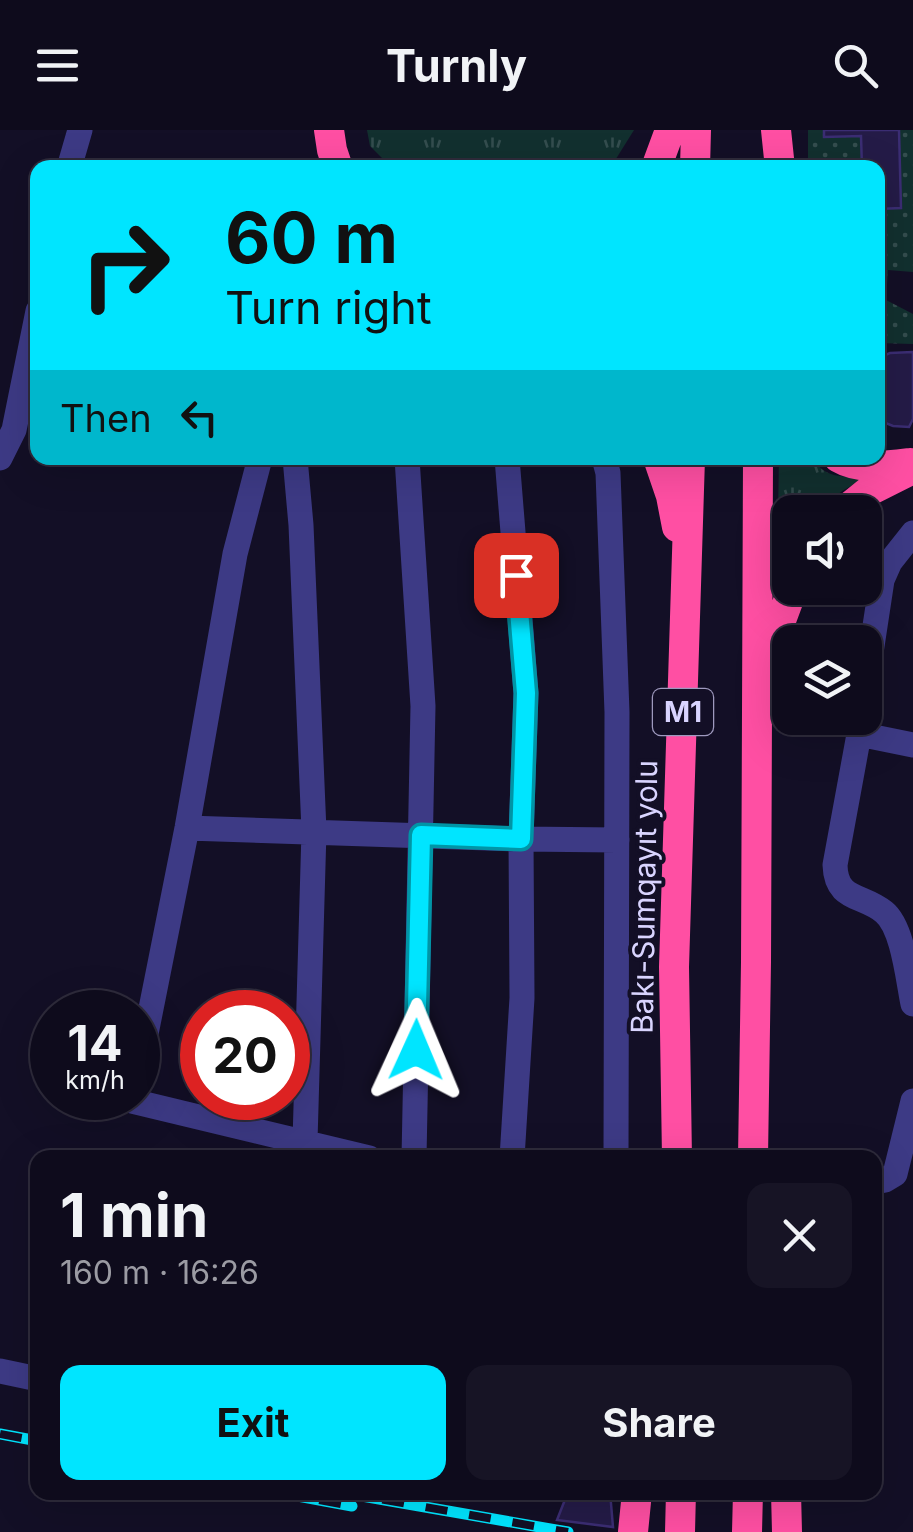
<!DOCTYPE html>
<html lang="en">
<head>
<meta charset="utf-8">
<style>
  body { margin:0; font-family:Inter,sans-serif; background:#171425; color:#f1f3f6; height:100vh; display:flex; flex-direction:column; font-size:38px; white-space:nowrap }
  * { box-sizing:border-box; margin:0 }
  p { font-size:32px; color:#9b9ba3 }
  .icon { flex:none; width:55px; height:55px; fill:none; stroke:currentColor; stroke-width:2; stroke-linecap:round; stroke-linejoin:round }
  .map { position:relative; flex:1; overflow:hidden }
  .drawer { position:absolute; left:30px; top:1020px; width:852px; height:350px; display:flex; flex-direction:column; background:#0e0b1c; border-radius:20px; box-shadow:0 10px 40px #0002,0 0 0 2px #2e2b3b }
  .drawer>* { flex:none }
  .hud { position:absolute; left:30px; top:30px; width:855px; height:305px; border-radius:20px; box-shadow:0 10px 40px #0002,0 0 0 2px #2e2b3b; background:#00e5ff; color:#111; overflow:hidden }
  .controls { position:absolute; left:772px; top:365px; display:grid; gap:20px }
  .controls a { display:grid; place-items:center; width:110px; height:110px; border-radius:20px; background:#0e0b1c; box-shadow:0 10px 40px #0002,0 0 0 2px #2e2b3b; font-size:50px }
  .speed { position:absolute; left:30px; top:860px; display:flex; gap:20px; font-size:50px; font-weight:700; text-align:center }
  .speed>* { display:grid; place-content:center; width:130px; height:130px; border-radius:50%; background:#0e0b1c; box-shadow:0 10px 40px #0002,0 0 0 2px #2e2b3b; line-height:1 }
  .speed small { font-size:25px; font-weight:400 }
  .speed .limit { border:15px solid #d22; background:#fff; color:#111 }
  .pin { position:absolute; display:grid; place-items:center; width:85px; height:85px; color:#fff; margin:-42px; border-radius:20px; box-shadow:0 5px 15px #0006 }
  .me { position:absolute; width:110px; margin:-55px; rotate:1deg; stroke-linejoin:round; filter:drop-shadow(0 0 8px #0008) }
  .turn { display:flex; align-items:center; gap:35px; height:210px; padding:0 30px; font-size:45px }
  .turn .icon { width:130px; height:130px; stroke-width:2.5 }
  .turn b { display:block; font-size:70px; line-height:85px }
  .then { display:flex; align-items:center; height:95px; padding:0 30px; background:#0003; gap:20px; font-size:38px }
  .round { display:grid; place-items:center; flex:none; width:105px; height:105px; border-radius:20px; background:#171425 }
  .summary { display:flex; align-items:center; justify-content:space-between; height:170px; padding:0 30px }
  h1 { font-size:60px; font-weight:700; line-height:75px }
  .cta { display:flex; gap:20px; margin-top:auto; padding:20px 30px }
  .cta a { flex:1; height:115px; border-radius:20px; background:#00e5ff; color:#111; font-size:40px; font-weight:700; line-height:115px; text-align:center }
  .cta a+a { background:#171425; color:#f1f3f6 }
  header { display:flex; justify-content:space-between; align-items:center; height:130px; padding:0 30px; background:#0e0b1c; font-size:45px; font-weight:700 }
  .map>svg:first-child { display:block }
</style>
</head>
<body>
<header><svg class="icon" aria-label="menu" viewBox="0 0 24 24"><path d="M4 6h16M4 12h16M4 18h16"/></svg>Turnly<svg class="icon" aria-label="search" viewBox="0 0 24 24"><circle cx="10" cy="10" r="6"/><path d="M15 15l6 6"/></svg></header>
<div class="map">
<svg width="913" height="1402" viewBox="0 0 913 1402">
  <defs>
    <pattern id="grass-tufts" width="24" height="20" patternUnits="userSpaceOnUse" patternTransform="scale(2.5)"><rect width="24" height="20" fill="#12302f"/><path d="M3 7l-1-3M5 7V3M7 7l1-3M15 17l-1-3M17 17v-4M19 17l1-3" fill="none" stroke="#344d4e"/></pattern>
    <pattern id="park-dots" width="8" height="8" patternUnits="userSpaceOnUse" patternTransform="scale(2.5)"><rect width="8" height="8" fill="#12302f"/><path d="M2 2h.1M6 6h.1" fill="none" stroke="#344d4e" stroke-width="1.8" stroke-linecap="round"/></pattern>
  </defs>
  <rect width="100%" height="100%" fill="#130f26"/>
  <path fill="url(#grass-tufts)" d="M367 0H634L614 32 608 37 392 38 370 16Z
    M779 328H813C824 349 843 346 865 348L842 361 817 382H790V419L777 451Z"/>
  <path fill="url(#park-dots)" d="M808 0H913V142L888 140 886 170 913 184V214L878 213V38L808 37Z"/>
  <path fill="#241b47" stroke="#3b2d73" stroke-width="2.5" d="M824 0H899L901 78 878 79V38H862L861 6 824 7Z
    M913 222V289L909 297 893 296 878 290V228L890 223Z
    M568 1362H610L613 1397 557 1390Z"/>
  <g fill="none" stroke-linecap="round" stroke-linejoin="round">
    <path stroke="#3d3a85" stroke-width="25" d="M69 38 80 0
      M0 328 14 300 38 181
      M295 328 301 395 314 701 305 1011
      M407 328 423 576 414 1028
      M507 328 526 563 521 709 522 868 512 1028
      M604 328 608 343 617 582 616 1028
      M865 562 882 450 890 432 913 403
      M862 588 835 735C836 771 862 764 884 782 903 797 908 850 913 874
      M859 604 913 615
      M187 698 521 709 617 710
      M138 944 187 698 235 424 260 328
      M133 968 132 971 369 1028
      M875 1052 885 1050 895 1044 913 971
      M0 1241 38 1249"/>
    <path stroke="#ff4fa3" stroke-width="30" d="M329 0 332 20 338 38
      M776 0 780 38
      M656 38 670 0
      M695 38 696 0
      M658 328 671 366 677 397
      M839 328C859 340 887 336 910 333
      M843 382 869 361 913 339
      M771 542 780 493 793 458
      M677 1028 674 837 690 328
      M753 1028 756 832 758 328
      M786 1362 787 1402
      M633 1402 637 1362
      M680 1402 681 1362
      M747 1402 748 1362"/>
    <defs>
      <path id="rail" d="M0 1304 38 1311
        M276 1362 352 1376
        M339 1362 568 1402"/>
    </defs>
    <use href="#rail" stroke="#00e5ff" stroke-width="11"/>
    <use href="#rail" stroke="#130f26" stroke-width="8" stroke-dasharray="22" stroke-linecap="butt"/>
  </g>
  <g fill="none" stroke-linecap="round" stroke-linejoin="round">
    <defs>
      <path id="route" d="M416 920 421 705 521 709 526 563 516 445"/>
    </defs>
    <use href="#route" stroke="#0095a6" stroke-width="25"/>
    <use href="#route" stroke="#00e5ff" stroke-width="18"/>
  </g>
  <g text-anchor="middle" dominant-baseline="central" stroke-width="8" stroke-linejoin="round" paint-order="stroke">
    <rect fill="#130f26" stroke="#9e99be" stroke-width="2.5" x="653" y="559" width="60" height="46" rx="8"/>
    <g font-size="28" font-weight="bold" fill="#d9d4ff">
      <text x="683" y="582">M1</text>
    </g>
    <g font-size="30" fill="#d9d4ff" stroke="#130f26">
      <text transform="translate(644 767) rotate(-89)">Bakı-Sumqayıt yolu</text>
    </g>
  </g>
</svg>
<div class="controls">
<a><svg class="icon" aria-label="sound" viewBox="0 0 24 24"><path d="M4 9h4l5-4v14l-5-4H4zM17 9q2 3 0 6"/></svg></a>
<a><svg class="icon" aria-label="layers" viewBox="0 0 24 24"><path d="M12 4l9 5-9 5-9-5zM3 14l9 5 9-5"/></svg></a>
</div>
<div class="speed"><div>14<small>km/h</small></div><div class="limit">20</div></div>
<div class="pin" style="left:516px;top:445px;background:#d93025"><svg class="icon" aria-label="arrive" viewBox="0 0 24 24"><path d="M6 21V4h12l-3 4 3 4H6"/></svg></div>
<svg class="me" style="left:416px;top:920px" viewBox="-20 -20 40 40"><path d="M0-17L14 15 0 8-14 15z" fill="#00e5ff" stroke="#fff" stroke-width="4"/></svg>
<div class="hud">
<div class="turn"><svg class="icon" aria-label="right" viewBox="0 0 24 24"><path d="M7 20v-9h11M14 6l5 5-5 5"/></svg><div><b>60 m</b>Turn right</div></div>
<div class="then">Then<svg class="icon" aria-label="left" viewBox="0 0 24 24"><path d="M17 20v-9H6M10 6l-5 5 5 5"/></svg></div>
</div>
<section class="drawer">
<div class="summary"><div><h1>1 min</h1><p>160 m · 16:26</p></div><a class="round"><svg class="icon" aria-label="close" viewBox="0 0 24 24"><path d="M6 6l12 12M18 6L6 18"/></svg></a></div>
<div class="cta"><a>Exit</a><a>Share</a></div>
</section>
</div>
</body>
</html>
